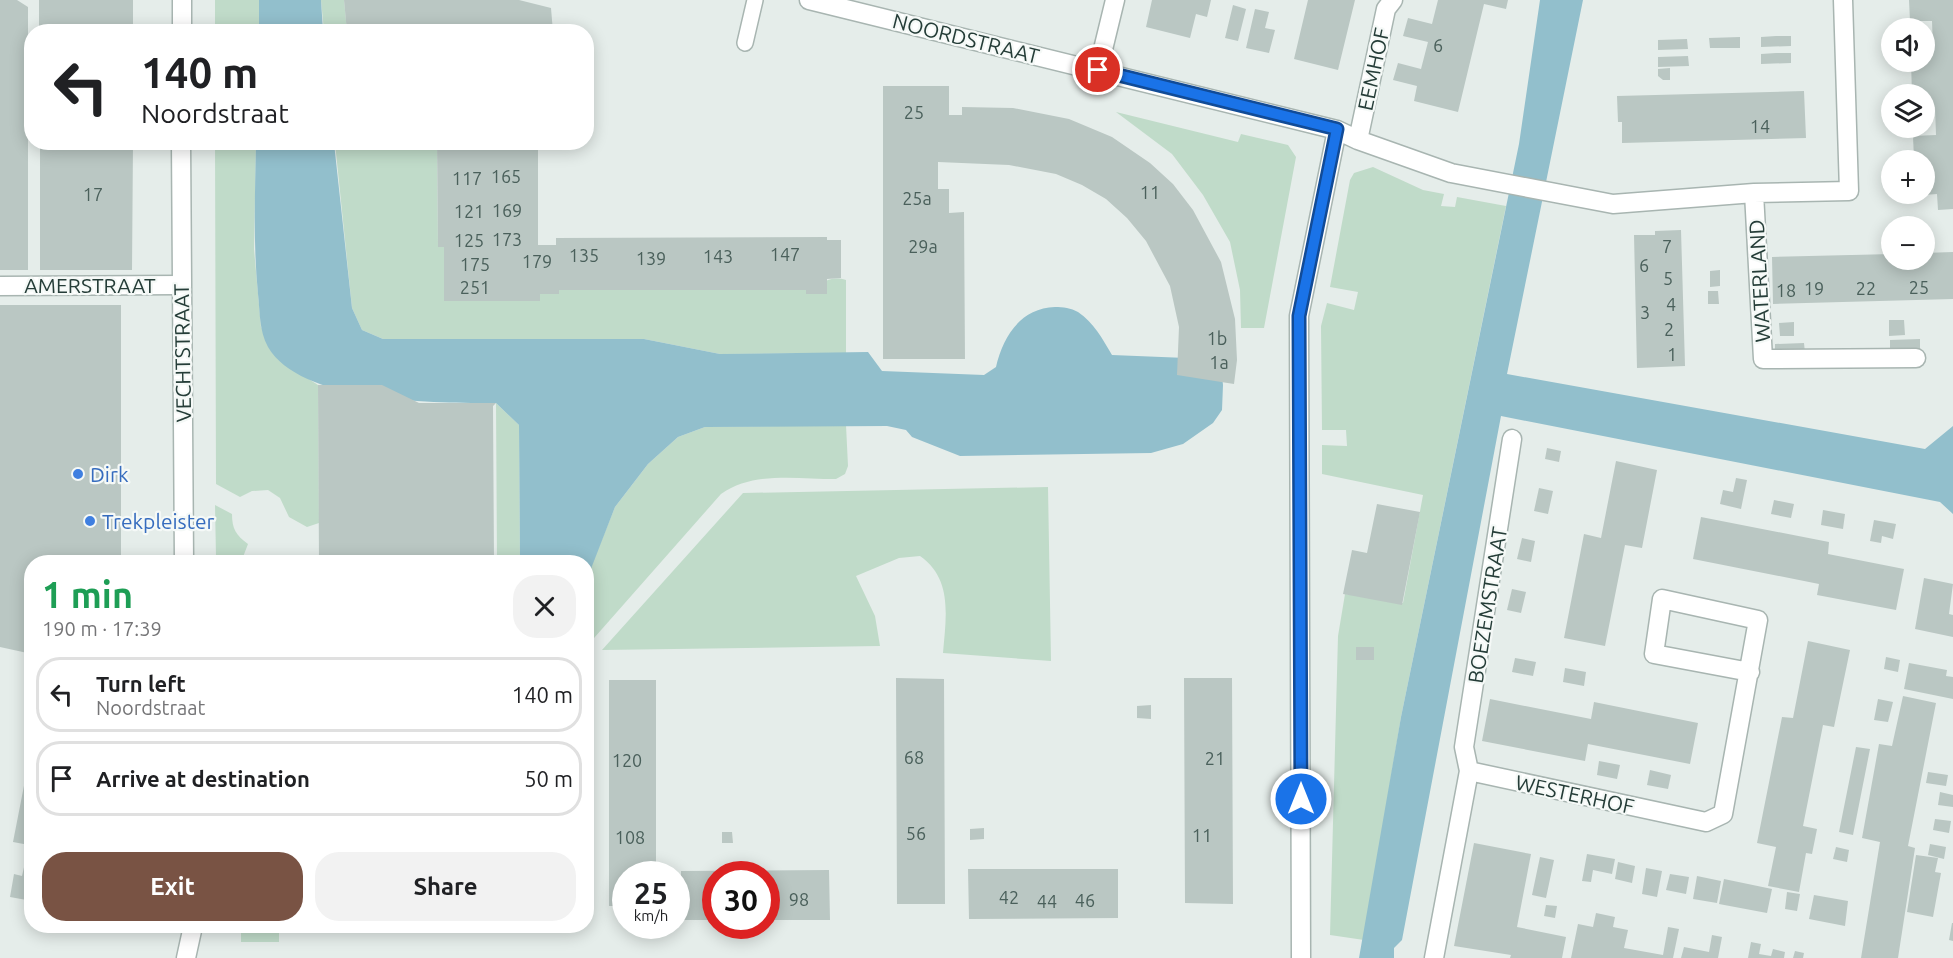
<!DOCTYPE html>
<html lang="en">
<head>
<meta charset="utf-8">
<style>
  body { margin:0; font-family:Ubuntu,sans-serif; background:#f2f2f2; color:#202124; height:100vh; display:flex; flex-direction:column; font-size:22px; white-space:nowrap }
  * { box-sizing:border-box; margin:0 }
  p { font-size:20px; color:#757577 }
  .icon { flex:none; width:33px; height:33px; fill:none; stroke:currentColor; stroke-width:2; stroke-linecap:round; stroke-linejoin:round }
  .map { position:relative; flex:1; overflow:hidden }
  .drawer { position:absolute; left:24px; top:555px; width:570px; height:378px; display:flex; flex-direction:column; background:#fff; border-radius:24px; box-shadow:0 3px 15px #0003 }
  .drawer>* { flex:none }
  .top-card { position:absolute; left:24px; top:24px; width:570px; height:126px; border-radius:24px; box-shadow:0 3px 15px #0003; background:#fff; color:#202124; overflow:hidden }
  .controls { position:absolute; left:1881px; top:18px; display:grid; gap:12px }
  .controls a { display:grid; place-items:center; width:54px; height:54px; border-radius:50%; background:#fff; box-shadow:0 3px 15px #0003; font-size:30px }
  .speed { position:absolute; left:612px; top:861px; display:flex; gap:12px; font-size:30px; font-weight:700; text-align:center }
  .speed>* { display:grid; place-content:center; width:78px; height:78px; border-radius:50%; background:#fff; box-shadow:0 3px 15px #0003; line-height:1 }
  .speed small { font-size:15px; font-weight:400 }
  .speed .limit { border:9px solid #d22; background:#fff; color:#111 }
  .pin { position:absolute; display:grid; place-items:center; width:51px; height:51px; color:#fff; margin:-26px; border:3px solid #fff; border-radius:50%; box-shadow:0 2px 6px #0007 }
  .me { position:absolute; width:66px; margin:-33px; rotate:0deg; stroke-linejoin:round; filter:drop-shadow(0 0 4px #0008) }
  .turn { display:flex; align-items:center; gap:21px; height:126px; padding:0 18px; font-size:27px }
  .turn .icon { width:78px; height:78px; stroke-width:2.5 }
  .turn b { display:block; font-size:42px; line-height:51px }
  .round { display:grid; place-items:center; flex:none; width:63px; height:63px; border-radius:24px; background:#f2f2f2 }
  .head { display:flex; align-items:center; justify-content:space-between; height:102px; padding:0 18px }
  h1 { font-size:36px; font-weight:700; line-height:45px; color:#1e9e55 }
  .action { display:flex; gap:12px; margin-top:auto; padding:12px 18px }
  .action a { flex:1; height:69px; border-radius:24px; background:#795344; color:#fff; font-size:24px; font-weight:700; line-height:69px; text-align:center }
  .action a+a { background:#f2f2f2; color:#202124 }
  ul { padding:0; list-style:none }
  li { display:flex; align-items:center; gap:18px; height:75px; margin:0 12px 9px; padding:0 6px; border:3px solid #e0e0e0; border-radius:24px }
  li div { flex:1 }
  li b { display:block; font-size:22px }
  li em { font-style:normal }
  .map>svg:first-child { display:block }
</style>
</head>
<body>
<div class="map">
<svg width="1953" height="958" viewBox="0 0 1953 958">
  <rect width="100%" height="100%" fill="#e5edea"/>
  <path fill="#c0dbc9" d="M215 0H259V31H215Z
    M321 0H344L347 31H324Z
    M1116 112 1238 142 1241 134 1288 145 1296 157 1264 328H1241L1240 290 1230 242 1203 195 1172 154Z
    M215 143H256L254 249 261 327 281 361 318 385 319 523 307 527 289 517 280 498 268 490 252 491 240 497 216 484Z
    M335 143 437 144 438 247H444V301H540V294H559V290H806L807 294C820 284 829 275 846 280V353L720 354 644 339H383L362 330 352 308Z
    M1373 167 1423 190 1444 194 1441 206 1455 207 1457 197 1506 206 1401 717 1364 940 1330 935 1338 636 1345 594 1403 603 1423 495 1322 474V445L1347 446 1346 430H1322L1321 326 1327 303 1354 310 1358 292 1330 287 1350 180 1354 173Z
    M496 403 519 425 520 562H497Z
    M846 425 848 466 845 474 836 479C797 479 754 471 721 494L587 646 586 579 615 507 648 464 678 437 705 427Z
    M1048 487 1051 661 943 653C946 617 953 579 920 556L899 558 856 576 875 616 880 646 602 650 743 493Z
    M215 505 232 514C232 529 236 535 248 544L243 557H216Z
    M241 926H279V942H241Z"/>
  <path fill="#92bfcc" d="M259 0H321L323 31H259Z
    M1540 0H1583L1507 374 1925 449 1953 426V514L1940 502 1501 416 1402 940 1394 948V958H1359L1401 717 1519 144Z
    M256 143H334L352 308 362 330 383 339H644L720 354 868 352 882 371 984 375 996 367C1003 336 1021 308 1055 307 1063 307 1071 308 1078 312 1094 323 1102 338 1112 355L1211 359 1221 367 1223 385 1222 410 1213 423 1183 444 1151 453 960 456 912 437 906 430 887 426 705 427 678 437 648 464 615 507 587 579 586 562H520L519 425 496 403C438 403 301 404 268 347 259 331 260 311 258 294 253 243 255 193 256 143Z"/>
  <path fill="#bac7c3" d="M0 0H17L28 7V270H0Z
    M39 0H133V32H39Z
    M344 0H519L551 8 553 32H347Z
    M1152 0H1211L1207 17 1196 14 1190 38 1146 27Z
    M1308 0H1355L1338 70 1294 59Z
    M1438 0H1508L1506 9 1484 4 1458 112 1414 101 1417 86 1393 80 1398 63 1421 69 1428 42 1403 36 1408 18 1432 24Z
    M1909 0H1953V209L1938 210 1937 194 1924 195V160H1914L1913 136 1936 135 1935 107 1924 108V94H1912L1911 62H1924V49L1933 48 1932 21H1910Z
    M1233 5 1246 9 1238 41 1225 38Z
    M1255 9 1269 12 1265 28 1275 30 1269 53 1246 48Z
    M1776 36H1791V46L1761 47V37Z
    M1740 37V48H1710L1709 38Z
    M1687 39 1688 49 1658 50V40Z
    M1776 53H1791V63L1761 64V54Z
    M1688 56 1689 66 1658 67V57Z
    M1670 68V80H1663L1658 76V69Z
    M883 86H949V115H962V107L1013 108 1069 119 1112 137 1150 163 1173 184 1193 210 1221 262 1235 319 1237 360 1234 384 1177 375 1179 327 1170 286 1146 241 1127 218 1106 199 1082 185 1056 174 1009 165 938 162V189H949V213L964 212 965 359H883Z
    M1804 91 1806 138 1622 143V122H1618L1617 96Z
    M40 142H133L132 270H40Z
    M437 142H538V245H556V238L827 237V240H841V278L827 279V294H806V290H559V294H540V301H444V247H438Z
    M1681 230 1685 366 1637 368 1634 235H1655V231Z
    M1953 252V299L1773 304 1772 257 1892 254V260H1924V253Z
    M1720 270V286L1710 287V271Z
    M1708 291H1718L1719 304H1708Z
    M0 305H121V562H32V654L0 647Z
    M1889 320H1904L1905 335 1889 336Z
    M1794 322V336H1780L1779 323Z
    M1920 339V349L1890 350V340Z
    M1804 343 1805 353H1775V344Z
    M318 385H382L419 403H496L493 406 494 562H319Z
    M1547 448 1561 451 1559 462 1545 459Z
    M1616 461 1657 470 1642 548 1625 545 1605 646 1564 638 1584 534 1601 538Z
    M1736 478 1747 480 1741 509 1720 504 1723 490 1733 492Z
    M1539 488 1553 491 1548 514 1534 511Z
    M1774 500 1794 504 1791 518 1771 514Z
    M1377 504 1420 512 1402 605 1343 594 1352 550 1367 553Z
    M1823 510 1845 514 1843 529 1821 525Z
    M1701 517 1829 542 1828 554 1904 569 1896 610 1817 595 1819 584 1693 559Z
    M1874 520 1896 524 1893 539 1882 536 1881 543 1870 541Z
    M1522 538 1535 541 1531 562 1517 559Z
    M1924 578 1953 584 1949 614 1953 615V637L1915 629Z
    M1512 589 1526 592 1521 613 1507 610Z
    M1808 641 1850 650 1834 727 1823 725 1803 826 1817 829 1812 854 1806 853 1799 892 1768 886 1776 847 1757 843 1782 717 1793 718Z
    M1356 647H1374V660H1356Z
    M1886 657 1900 660 1898 672 1884 669Z
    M1515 658 1536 662 1533 676 1512 672Z
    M1909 663 1947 670 1946 676 1953 677V699L1904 689Z
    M1565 668 1586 672 1584 686 1563 682Z
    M896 678 944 679 945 904H897Z
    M1184 678H1232L1233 904 1185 903Z
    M609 680H656V874H626V906H609Z
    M1903 696 1936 703 1908 846 1915 848 1898 958H1861L1880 842 1862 838 1879 744 1892 746Z
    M1490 699 1591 719 1594 702 1698 723 1690 764 1588 744 1585 761 1482 741Z
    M1878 699 1893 702 1888 722 1874 720Z
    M1151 705V719L1137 718V706Z
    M1856 747 1870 749 1853 835 1839 832Z
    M30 755H32V901L10 897 14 874 22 876 29 845 13 842Z
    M1599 761 1620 765 1617 779 1597 775Z
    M1650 770 1671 775 1668 789 1647 785Z
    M1928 772 1948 775 1946 786 1926 783Z
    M1940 792 1953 795V807L1938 805Z
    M1935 819 1951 821 1949 833 1933 830Z
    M984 828V839L970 840V829Z
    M722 832H732L733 843H722Z
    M1474 843 1531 854 1517 927 1566 937 1562 958H1510L1511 955 1454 946Z
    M1930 844 1946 847 1944 859 1928 855Z
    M1836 847 1849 850 1847 862 1833 859Z
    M1587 854 1615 859 1612 874 1593 870 1591 882 1582 881Z
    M1916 855 1938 858 1935 872 1941 873 1933 917 1907 912Z
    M1540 857 1554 860 1546 898 1532 895Z
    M1618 862 1635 866 1632 883 1615 879Z
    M1646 868 1662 871 1657 897 1642 894Z
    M968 869H1118V918L969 919Z
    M829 870 830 920H766V874H716V920H681V871Z
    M1670 874 1689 877 1686 894 1666 890Z
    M1697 876 1721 881 1717 903 1693 899Z
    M1724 879 1772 889 1767 913 1719 904Z
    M1787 892 1800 894 1797 911 1785 909Z
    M1814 895 1848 901 1845 926 1809 919Z
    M1546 905 1557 906 1555 918 1544 916Z
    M1596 913 1615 917 1613 927 1628 930 1624 948 1663 955 1668 927 1679 929 1673 958H1571L1578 924 1593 927Z
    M1952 923H1953V941L1949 940Z
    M1712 935 1722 937 1718 958H1681L1684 947 1709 952Z
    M1751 942 1761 944 1759 954 1771 956 1773 949 1785 952 1784 958H1748Z
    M1795 951 1804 953 1803 958H1793Z"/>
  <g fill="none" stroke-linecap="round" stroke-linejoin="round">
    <defs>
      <path id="service" d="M745 43 755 0"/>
      <path id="pedestrian" d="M0 286 181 285"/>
      <path id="minor" d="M809 0 1337 130 1358 140 1451 173 1613 204 1754 193 1849 191 1843 0
        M182 32V0
        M1098 70 1115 0
        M1358 140 1386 9 1393 0
        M181 142 184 562
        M1754 193 1763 359 1916 358
        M1469 771 1464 747 1512 439
        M186 958 193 926
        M1301 958 1299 316 1337 130
        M1434 958 1469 771 1706 822 1723 814 1758 620 1662 599 1654 654 1750 672"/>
    </defs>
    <use href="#service" stroke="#a8b5b1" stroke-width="18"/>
    <use href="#pedestrian" stroke="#a8b5b1" stroke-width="21"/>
    <use href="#minor" stroke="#a8b5b1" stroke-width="21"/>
    <use href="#service" stroke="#fff" stroke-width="15"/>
    <use href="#pedestrian" stroke="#fff" stroke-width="18"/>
    <use href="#minor" stroke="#fff" stroke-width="18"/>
  </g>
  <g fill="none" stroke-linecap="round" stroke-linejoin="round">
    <defs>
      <path id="route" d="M1098 70 1337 129 1299 316 1301 799"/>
    </defs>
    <use href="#route" stroke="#114b97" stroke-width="15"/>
    <use href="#route" stroke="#1a73e8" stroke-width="10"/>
  </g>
  <g fill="#3f7fe0" stroke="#f5f9f7" stroke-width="2">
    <circle cx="78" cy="474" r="6"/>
    <circle cx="90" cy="521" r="6"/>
  </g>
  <g text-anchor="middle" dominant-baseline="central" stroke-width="4.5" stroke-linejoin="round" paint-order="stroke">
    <g font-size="18" fill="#4a605b">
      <text x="1438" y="45">6</text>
      <text x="914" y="112">25</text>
      <text x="1760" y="126">14</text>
      <text x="506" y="176">165</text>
      <text x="467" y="178">117</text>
      <text x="1150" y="192">11</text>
      <text x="93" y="194">17</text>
      <text x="917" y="198">25a</text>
      <text x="507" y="210">169</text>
      <text x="469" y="211">121</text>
      <text x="507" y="239">173</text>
      <text x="469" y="240">125</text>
      <text x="923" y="246">29a</text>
      <text x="1667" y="246">7</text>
      <text x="785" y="254">147</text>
      <text x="584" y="255">135</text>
      <text x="718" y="256">143</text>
      <text x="651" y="258">139</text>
      <text x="537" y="261">179</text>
      <text x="475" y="264">175</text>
      <text x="1644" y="265">6</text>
      <text x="1668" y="278">5</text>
      <text x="475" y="287">251</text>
      <text x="1919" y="287">25</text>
      <text x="1814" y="288">19</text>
      <text x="1866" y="288">22</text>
      <text x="1786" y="290">18</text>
      <text x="1671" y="304">4</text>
      <text x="1645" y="312">3</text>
      <text x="1669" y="329">2</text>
      <text x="1217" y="338">1b</text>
      <text x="1672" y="354">1</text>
      <text x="1219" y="362">1a</text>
      <text x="914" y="757">68</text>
      <text x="1215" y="758">21</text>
      <text x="627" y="760">120</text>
      <text x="916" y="833">56</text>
      <text x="1202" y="835">11</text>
      <text x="630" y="837">108</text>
      <text x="1009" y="897">42</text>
      <text x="799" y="899">98</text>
      <text x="1085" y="900">46</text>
      <text x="1047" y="901">44</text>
    </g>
    <g font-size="21" fill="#253d38" stroke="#f5f9f7">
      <text transform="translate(966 38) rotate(14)">NOORDSTRAAT</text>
      <text transform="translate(1373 69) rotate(-78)">EEMHOF</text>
      <text transform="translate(1759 281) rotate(-93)">WATERLAND</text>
      <text x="90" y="285">AMERSTRAAT</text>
      <text transform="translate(182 353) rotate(-91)">VECHTSTRAAT</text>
      <text transform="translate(1487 605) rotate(-81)">BOEZEMSTRAAT</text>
      <text transform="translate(1575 794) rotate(12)">WESTERHOF</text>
    </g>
    <g font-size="21" fill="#366cbe" stroke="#f5f9f7" text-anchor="start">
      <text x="90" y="474">Dirk</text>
      <text x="102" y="521">Trekpleister</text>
    </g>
  </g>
</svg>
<div class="controls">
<a><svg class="icon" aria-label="sound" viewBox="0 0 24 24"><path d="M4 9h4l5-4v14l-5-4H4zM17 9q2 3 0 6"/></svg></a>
<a><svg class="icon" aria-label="layers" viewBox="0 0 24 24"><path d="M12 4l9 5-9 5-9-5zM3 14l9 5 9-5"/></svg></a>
<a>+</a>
<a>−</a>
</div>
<div class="speed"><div>25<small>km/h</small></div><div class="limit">30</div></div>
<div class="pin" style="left:1098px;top:70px;background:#d93025"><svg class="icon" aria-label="arrive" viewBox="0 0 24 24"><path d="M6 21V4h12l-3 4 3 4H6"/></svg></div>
<svg class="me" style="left:1301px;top:799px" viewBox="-20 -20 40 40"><circle r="17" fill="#1a73e8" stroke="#fff" stroke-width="3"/><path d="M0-11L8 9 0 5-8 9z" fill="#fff"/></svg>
<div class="top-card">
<div class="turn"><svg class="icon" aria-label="left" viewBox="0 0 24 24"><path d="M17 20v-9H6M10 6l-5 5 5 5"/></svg><div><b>140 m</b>Noordstraat</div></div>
</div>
<section class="drawer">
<div class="head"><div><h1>1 min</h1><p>190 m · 17:39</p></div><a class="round"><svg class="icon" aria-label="close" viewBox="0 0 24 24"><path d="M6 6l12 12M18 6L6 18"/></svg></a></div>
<ul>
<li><svg class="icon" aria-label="left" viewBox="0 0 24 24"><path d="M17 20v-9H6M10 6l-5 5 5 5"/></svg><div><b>Turn left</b><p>Noordstraat</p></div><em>140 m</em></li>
<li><svg class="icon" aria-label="arrive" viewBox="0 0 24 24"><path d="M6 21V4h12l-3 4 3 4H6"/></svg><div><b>Arrive at destination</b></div><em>50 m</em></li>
</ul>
<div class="action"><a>Exit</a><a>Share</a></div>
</section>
</div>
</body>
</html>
